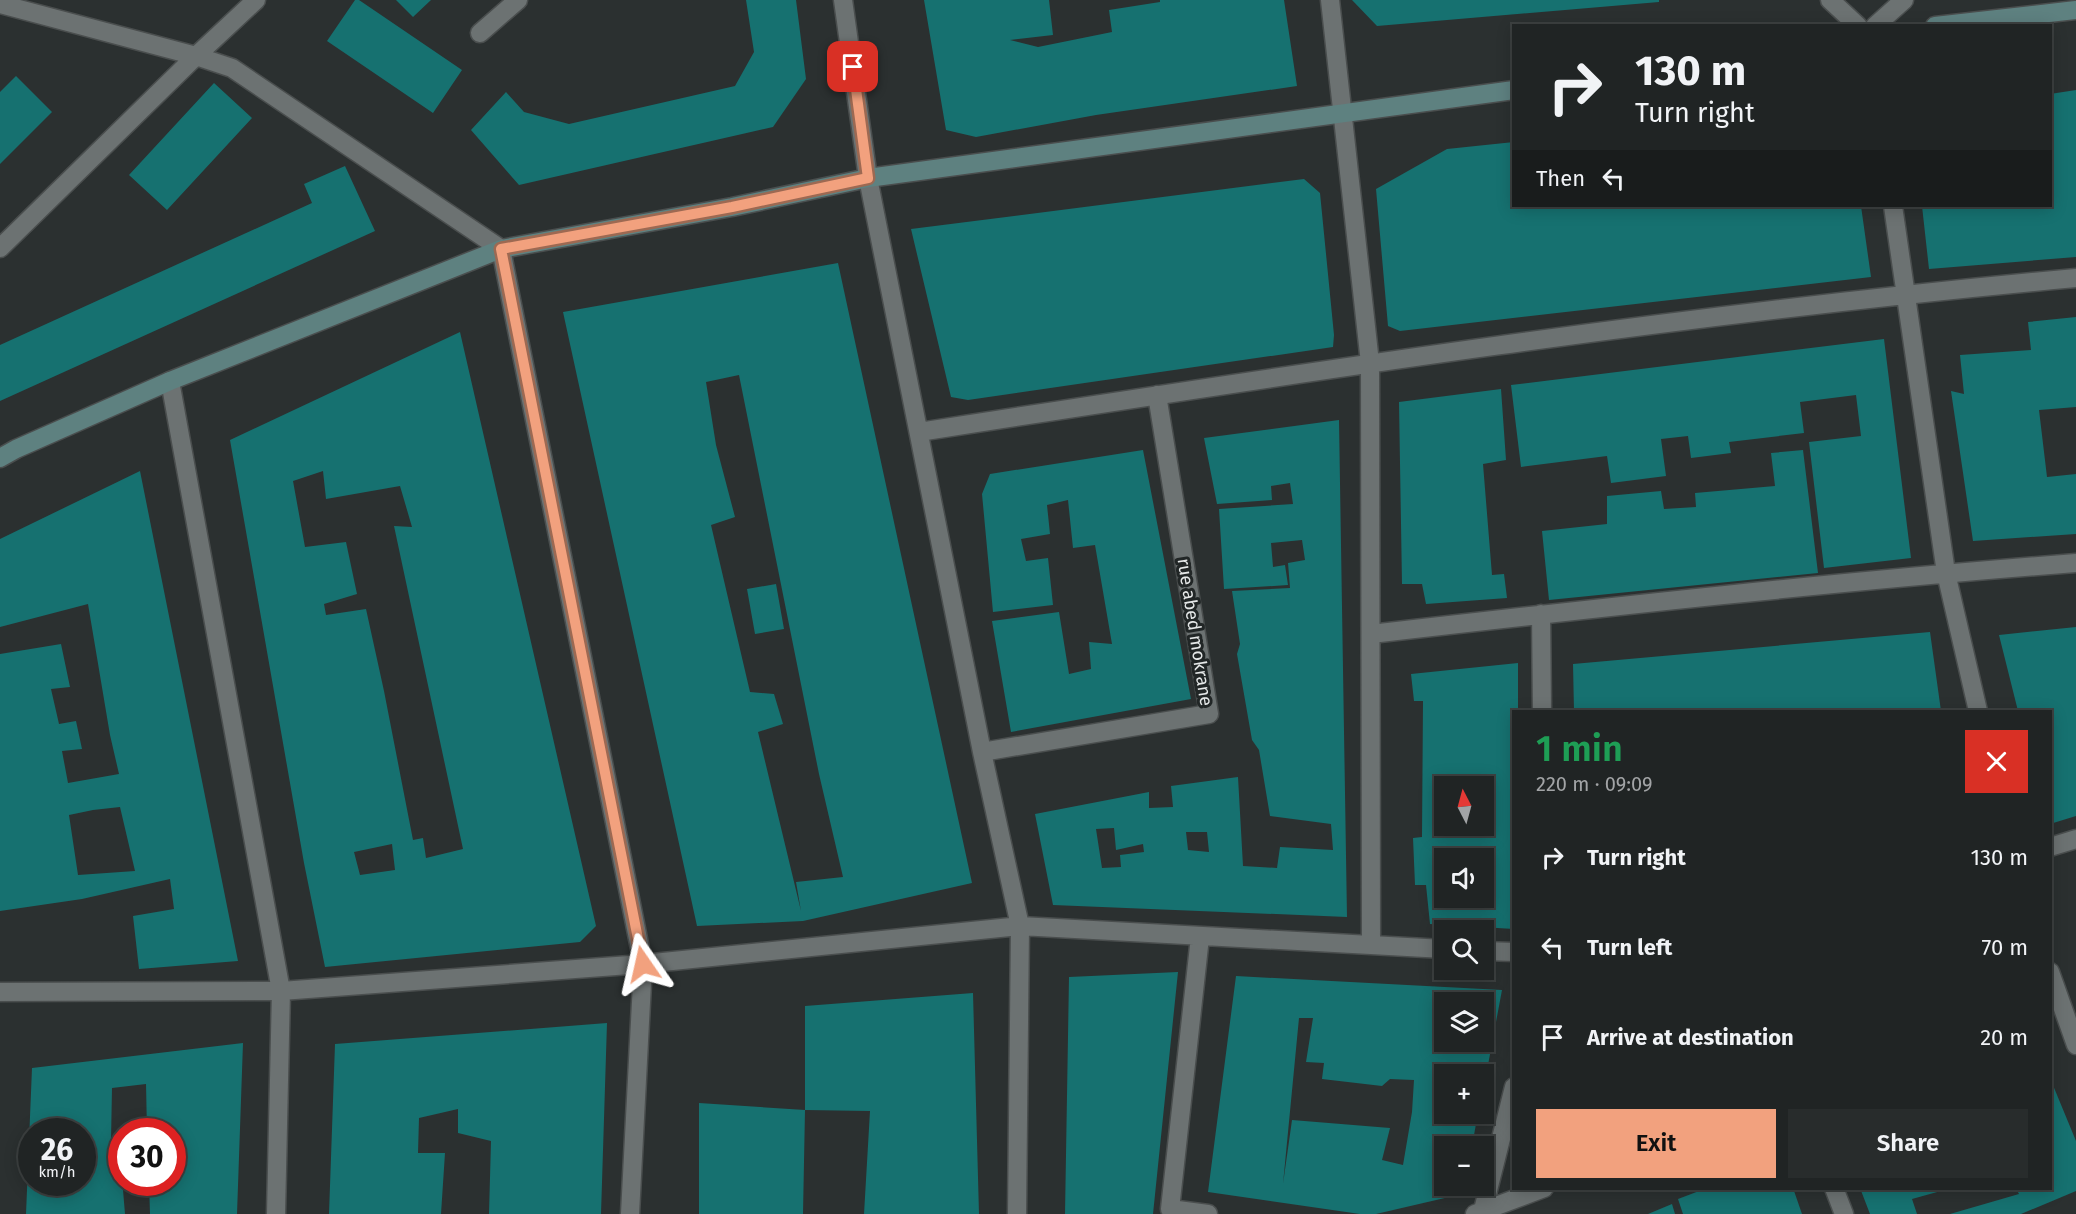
<!DOCTYPE html>
<html lang="en">
<head>
<meta charset="utf-8">
<style>
  body { margin:0; font-family:"Fira Sans",sans-serif; background:#282c2c; color:#f1f3f6; height:100vh; display:flex; flex-direction:column; font-size:22px; white-space:nowrap }
  * { box-sizing:border-box; margin:0 }
  p { font-size:20px; color:#a2a4a6 }
  .icon { flex:none; width:33px; height:33px; fill:none; stroke:currentColor; stroke-width:2; stroke-linecap:round; stroke-linejoin:round }
  .map { position:relative; flex:1; overflow:hidden }
  .drawer { position:absolute; left:1512px; top:710px; width:540px; height:480px; display:flex; flex-direction:column; background:#202424; border-radius:0px; box-shadow:0 3px 15px #0003,0 0 0 2px #3d4141 }
  .drawer>* { flex:none }
  .hud { position:absolute; left:1512px; top:24px; width:540px; height:183px; border-radius:0px; box-shadow:0 3px 15px #0003,0 0 0 2px #3d4141; background:#202424; color:#f1f3f6; overflow:hidden }
  .needle { width:39px; rotate:354deg }
  .fabs { position:absolute; left:1434px; top:776px; display:grid; gap:12px }
  .fabs a { display:grid; place-items:center; width:60px; height:60px; border-radius:0px; background:#202424; box-shadow:0 3px 15px #0003,0 0 0 2px #3d4141; font-size:30px }
  .speed { position:absolute; left:18px; top:1118px; display:flex; gap:12px; font-size:30px; font-weight:700; text-align:center }
  .speed>* { display:grid; place-content:center; width:78px; height:78px; border-radius:50%; background:#202424; box-shadow:0 3px 15px #0003,0 0 0 2px #3d4141; line-height:1 }
  .speed small { font-size:15px; font-weight:400 }
  .speed .limit { border:9px solid #d22; background:#fff; color:#111 }
  .pin { position:absolute; display:grid; place-items:center; width:51px; height:51px; color:#fff; margin:-26px; border-radius:12px; box-shadow:0 3px 9px #0006 }
  .me { position:absolute; width:66px; margin:-33px; rotate:349deg; stroke-linejoin:round; filter:drop-shadow(0 0 4px #0008) }
  .turn { display:flex; align-items:center; gap:21px; height:126px; padding:0 24px; font-size:27px }
  .turn .icon { width:78px; height:78px; stroke-width:2.5 }
  .turn b { display:block; font-size:42px; line-height:51px }
  .then { display:flex; align-items:center; height:57px; padding:0 24px; background:#0003; gap:12px; font-size:22px }
  .round { display:grid; place-items:center; flex:none; width:63px; height:63px; border-radius:0px; background:#282c2c }
  .head { display:flex; align-items:center; justify-content:space-between; height:102px; padding:0 24px }
  h1 { font-size:36px; font-weight:600; line-height:45px; color:#1e9e55 }
  .button { display:flex; gap:12px; margin-top:auto; padding:12px 24px }
  .button a { flex:1; height:69px; border-radius:0px; background:#f2a17e; color:#111; font-size:24px; font-weight:600; line-height:69px; text-align:center }
  .button a+a { background:#282c2c; color:#f1f3f6 }
  ul { padding:0; list-style:none }
  li { display:flex; align-items:center; gap:18px; height:90px; padding:0 24px }
  li div { flex:1 }
  li b { display:block; font-size:22px }
  li em { font-style:normal }
  .map>svg:first-child { display:block }
</style>
</head>
<body>
<div class="map">
<svg width="2076" height="1214" viewBox="0 0 2076 1214">
  <rect width="100%" height="100%" fill="#2b3030"/>
  <path fill="#167170" fill-rule="evenodd" d="M355 0H359L462 70 433 113 327 41Z
    M396 0H431L413 17Z
    M746 0H796L806 79 773 127 519 185 471 130 506 92 524 112 569 124 735 86 754 52Z
    M924 0H1049L1053 35 1010 40 1038 47 1112 32 1109 10 1160 2V0H1284L1297 86 1096 115 976 137 946 130Z
    M1352 0H1659V2L1377 26Z
    M16 76 52 112 0 164V92Z
    M214 83 252 118 167 210 129 175Z
    M2076 90V257L1929 269 1922 206H2050V94Z
    M1514 142V206H1861L1871 277 1400 331 1388 326 1376 189 1447 149Z
    M345 166 375 231 0 401V345L312 203 304 184Z
    M1304 179 1320 193 1334 335 1333 347 968 400 951 397 911 229Z
    M838 263 972 883 803 921 697 926 563 312ZM739 375 819 774 843 877 796 882 801 911 758 732 783 724 774 694 750 692 711 525 735 517 716 445 706 382Z
    M2076 317V407L2039 410 2047 477 2076 474V534L1973 541 1951 391 1964 394 1960 355 2031 350 2028 322Z
    M460 332 596 926 580 942 325 967 304 863 230 440ZM323 471 326 499 400 486 412 527 394 526 463 849 426 858 423 838 413 840 384 691 366 609 326 615 324 604 357 594 346 542 305 547 293 481ZM392 844 395 870 360 875 354 852Z
    M1884 339 1911 558 1824 568 1809 442 1861 436 1856 395 1800 402 1804 433 1729 442 1731 453 1691 458 1688 436 1661 439 1666 476 1611 483 1607 456 1521 467 1511 385Z
    M1501 389 1506 460 1483 464 1492 575 1504 574 1507 598 1426 604 1422 584H1402L1399 402Z
    M1339 420 1347 917 1053 905 1035 814 1149 792V808L1173 807 1171 786 1238 777 1243 866 1277 868 1280 847 1333 850 1331 824 1270 816 1259 750 1252 740 1237 654 1240 644 1232 591 1290 588 1288 563 1305 560 1302 540 1271 543 1273 567 1285 565 1288 585 1224 589 1219 509 1293 504 1290 483 1271 486 1272 500 1217 504 1204 438ZM1114 828 1116 850 1143 844 1144 852 1120 855 1121 867 1102 868 1096 829ZM1186 832H1207L1209 852 1188 850Z
    M1143 450 1191 699 1011 732 992 621 1059 612 1069 674 1091 669 1089 642 1112 644 1095 545 1073 548 1068 500 1047 505 1050 534 1021 539 1026 561 1048 558 1053 605 993 612 982 494 990 474Z
    M1803 450 1818 573 1549 600 1542 531 1607 524V496L1661 491 1664 509 1696 507 1695 493 1775 486 1771 453Z
    M140 471 238 961 139 969 133 916 174 909 170 879 82 899 0 911V654L61 644 70 687 51 689 59 724 76 721 82 749 62 751 68 783 119 774 110 735 88 604 0 627V539ZM120 807 135 871 78 875 69 815 93 810Z
    M776 584 784 629 755 634 747 589Z
    M2076 627V816L2050 824V711H2018L1999 635Z
    M1930 632 1941 711H1574L1573 664Z
    M1518 663V711H1514V929L1430 924 1426 885H1415L1413 838 1422 837 1423 701H1414L1411 674ZM1444 786H1484V825H1444ZM1444 858H1484V897H1444Z
    M1178 972 1153 1214H1065L1069 977Z
    M1236 976 1502 990 1485 1081 1484 1074H1444V1113H1478L1472 1146H1444V1185H1464L1462 1194 1376 1214H1360L1208 1192ZM1444 1002H1484V1041H1444ZM1299 1018H1313L1306 1062 1324 1063 1322 1079 1382 1086 1390 1079 1414 1080 1412 1112 1403 1165 1382 1160 1390 1128 1292 1120 1283 1184Z
    M973 993 979 1214H864L870 1111 805 1110V1006Z
    M607 1023 601 1214H489L491 1141 458 1133V1109L419 1118 418 1153H445L441 1214H329L335 1044Z
    M243 1043 237 1214H150L149 1182H172V1131H147L146 1084 112 1088 111 1141 122 1140 121 1166 125 1214H26L32 1068ZM32 1131H82V1182H32Z
    M2050 1078 2076 1141V1191L2021 1214H1950L2019 1194 2016 1188H2050Z
    M699 1103 805 1110 803 1214H699Z
    M1707 1188H1793L1802 1214H1683L1678 1199Z
    M1860 1188H1947L1948 1189 1912 1199 1917 1214H1870Z
    M1672 1204 1675 1214H1648Z"/>
  <g fill="none" stroke-linecap="round" stroke-linejoin="round">
    <defs>
      <path id="lane" d="M480 33 518 0"/>
      <path id="street" d="M843 0 868 178 982 752 1020 926 1017 1214
        M1330 0 1370 363 1371 944
        M1830 0 1858 26
        M0 4 196 56 232 68 501 249 643 964 630 1214
        M1875 26 1904 0
        M1893 206 1946 573 1978 711
        M0 248 196 56 256 0
        M170 381 281 991 276 1214
        M919 432C1304 372 1689 313 2076 278
        M1541 614 1542 711
        M1371 634C1606 607 1840 581 2076 563
        M982 752 1209 714 1157 395
        M2050 847 2076 839
        M1200 937 1170 1209 1208 1214
        M1484 951 1514 952
        M2050 972 2076 1045
        M0 992 281 991 643 964 1020 926 1444 949
        M1834 1188 1844 1214
        M1475 1214 1544 1188
        M1482 1214 1514 1087"/>
      <path id="secondary" d="M1935 26 2076 10
        M0 458 16 449 170 381 501 249 732 207 868 178 1514 90"/>
    </defs>
    <use href="#lane" stroke="#4a4e4e" stroke-width="21"/>
    <use href="#street" stroke="#4a4e4e" stroke-width="21"/>
    <use href="#secondary" stroke="#4a4e4e" stroke-width="21"/>
    <use href="#lane" stroke="#6c7272" stroke-width="18"/>
    <use href="#street" stroke="#6c7272" stroke-width="18"/>
    <use href="#secondary" stroke="#5e8180" stroke-width="18"/>
  </g>
  <g fill="none" stroke-linecap="round" stroke-linejoin="round">
    <defs>
      <path id="route" d="M643 964 501 249 732 207 868 178 853 67"/>
    </defs>
    <use href="#route" stroke="#9d6952" stroke-width="15"/>
    <use href="#route" stroke="#f2a17e" stroke-width="10"/>
  </g>
  <g text-anchor="middle" dominant-baseline="central" stroke-width="6" stroke-linejoin="round" paint-order="stroke">
    <g font-size="18" fill="#e5e8e8" stroke="#212626">
      <text transform="translate(1195 632) rotate(81)">rue abed mokrane</text>
    </g>
  </g>
</svg>
<div class="fabs">
<a><svg class="needle" viewBox="-14 -14 28 28"><path d="M0-13l5 13h-10z" fill="#e53935"/><path d="M0 13l5-13h-10z" fill="#a2a4a6"/></svg></a>
<a><svg class="icon" aria-label="sound" viewBox="0 0 24 24"><path d="M4 9h4l5-4v14l-5-4H4zM17 9q2 3 0 6"/></svg></a>
<a><svg class="icon" aria-label="search" viewBox="0 0 24 24"><circle cx="10" cy="10" r="6"/><path d="M15 15l6 6"/></svg></a>
<a><svg class="icon" aria-label="layers" viewBox="0 0 24 24"><path d="M12 4l9 5-9 5-9-5zM3 14l9 5 9-5"/></svg></a>
<a>+</a>
<a>−</a>
</div>
<div class="speed"><div>26<small>km/h</small></div><div class="limit">30</div></div>
<div class="pin" style="left:853px;top:67px;background:#d93025"><svg class="icon" aria-label="arrive" viewBox="0 0 24 24"><path d="M6 21V4h12l-3 4 3 4H6"/></svg></div>
<svg class="me" style="left:643px;top:964px" viewBox="-20 -20 40 40"><path d="M0-17L14 15 0 8-14 15z" fill="#f2a17e" stroke="#fff" stroke-width="4"/></svg>
<div class="hud">
<div class="turn"><svg class="icon" aria-label="right" viewBox="0 0 24 24"><path d="M7 20v-9h11M14 6l5 5-5 5"/></svg><div><b>130 m</b>Turn right</div></div>
<div class="then">Then<svg class="icon" aria-label="left" viewBox="0 0 24 24"><path d="M17 20v-9H6M10 6l-5 5 5 5"/></svg></div>
</div>
<section class="drawer">
<div class="head"><div><h1>1 min</h1><p>220 m · 09:09</p></div><a class="round" style="background:#d93025;color:#fff"><svg class="icon" aria-label="close" viewBox="0 0 24 24"><path d="M6 6l12 12M18 6L6 18"/></svg></a></div>
<ul>
<li><svg class="icon" aria-label="right" viewBox="0 0 24 24"><path d="M7 20v-9h11M14 6l5 5-5 5"/></svg><div><b>Turn right</b></div><em>130 m</em></li>
<li><svg class="icon" aria-label="left" viewBox="0 0 24 24"><path d="M17 20v-9H6M10 6l-5 5 5 5"/></svg><div><b>Turn left</b></div><em>70 m</em></li>
<li><svg class="icon" aria-label="arrive" viewBox="0 0 24 24"><path d="M6 21V4h12l-3 4 3 4H6"/></svg><div><b>Arrive at destination</b></div><em>20 m</em></li>
</ul>
<div class="button"><a>Exit</a><a>Share</a></div>
</section>
</div>
</body>
</html>
